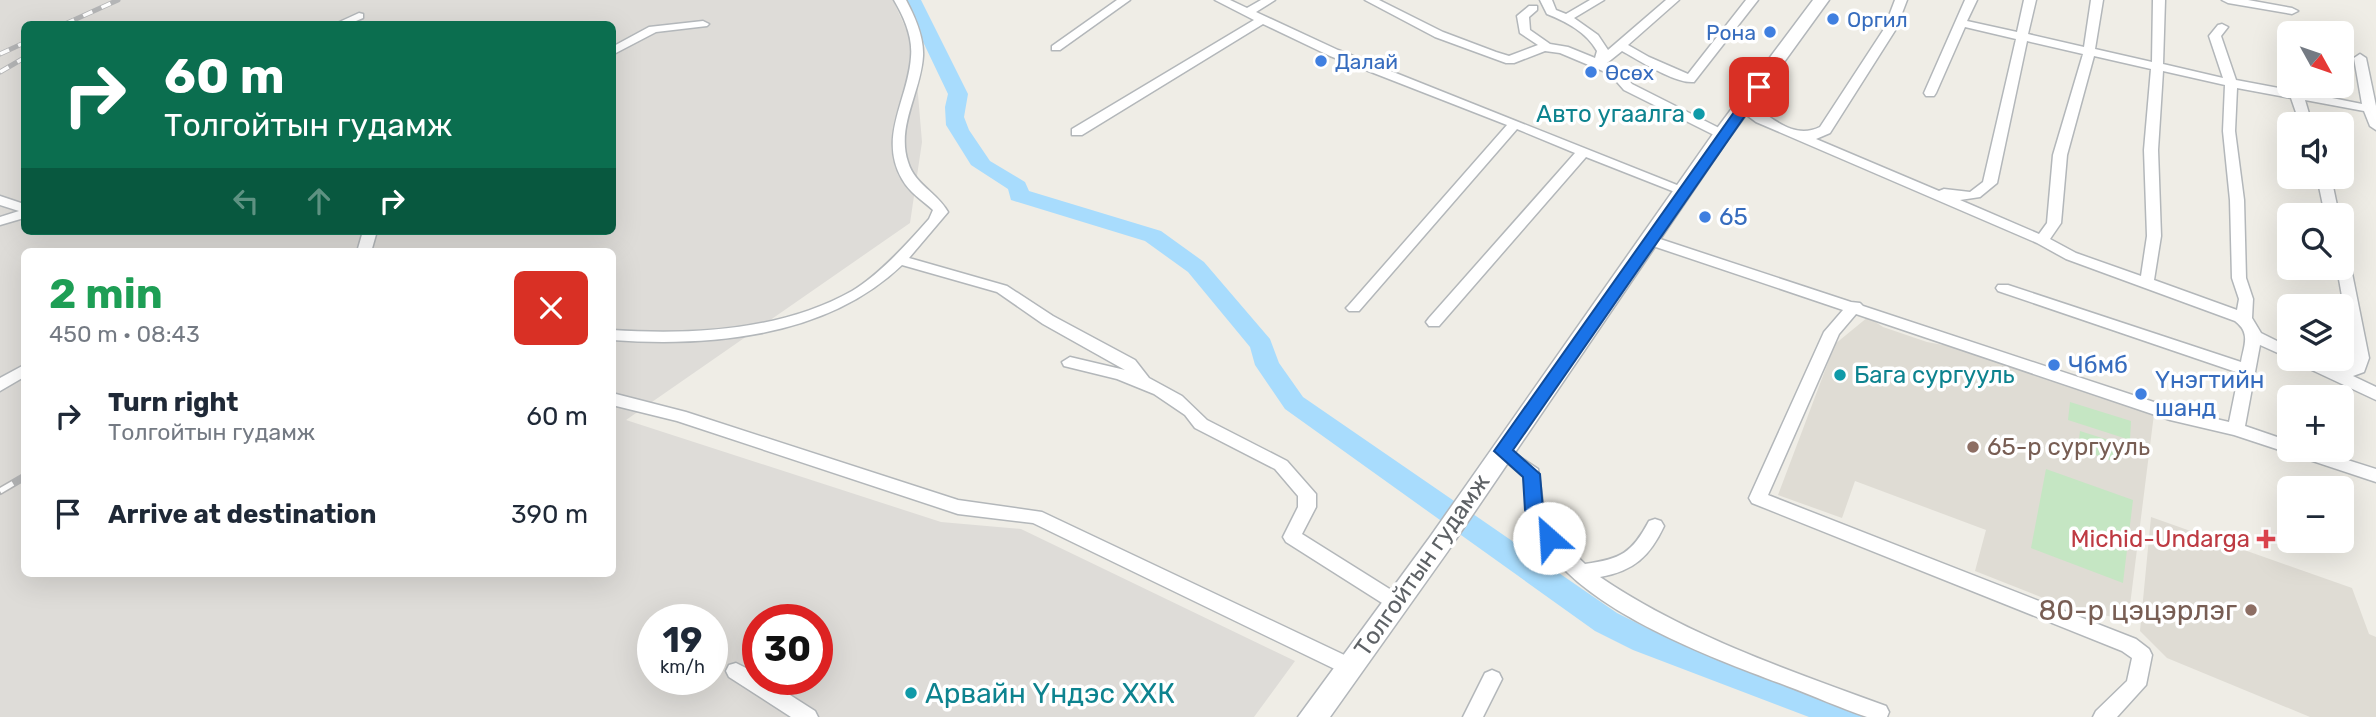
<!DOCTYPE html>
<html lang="en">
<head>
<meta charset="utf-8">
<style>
  body { margin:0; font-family:Rubik,sans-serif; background:#f6f6f7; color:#1f2937; height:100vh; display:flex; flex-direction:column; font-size:26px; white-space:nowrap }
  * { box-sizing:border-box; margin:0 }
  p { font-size:23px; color:#747a83 }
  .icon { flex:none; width:38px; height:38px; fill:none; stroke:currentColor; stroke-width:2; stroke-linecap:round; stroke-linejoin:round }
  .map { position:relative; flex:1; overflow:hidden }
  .sheet { position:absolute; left:21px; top:248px; width:595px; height:329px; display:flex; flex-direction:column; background:#fff; border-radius:10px; box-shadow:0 7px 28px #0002 }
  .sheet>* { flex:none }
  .hud { position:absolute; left:21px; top:21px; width:595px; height:214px; border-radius:10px; box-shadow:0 7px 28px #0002; background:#0b6e4f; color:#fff; overflow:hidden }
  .needle { width:46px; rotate:130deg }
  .controls { position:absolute; left:2277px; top:21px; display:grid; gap:14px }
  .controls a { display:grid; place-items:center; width:77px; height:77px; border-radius:10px; background:#fff; box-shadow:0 7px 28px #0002; font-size:35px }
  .speed { position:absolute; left:637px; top:604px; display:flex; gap:14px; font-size:35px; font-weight:700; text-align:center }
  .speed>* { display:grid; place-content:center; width:91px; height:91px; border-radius:50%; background:#fff; box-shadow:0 7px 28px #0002; line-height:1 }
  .speed small { font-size:18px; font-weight:400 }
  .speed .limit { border:10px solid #d22; background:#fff; color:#111 }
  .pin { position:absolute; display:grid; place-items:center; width:60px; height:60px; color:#fff; margin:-30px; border-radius:14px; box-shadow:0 4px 10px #0006 }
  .me { position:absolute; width:77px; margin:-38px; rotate:334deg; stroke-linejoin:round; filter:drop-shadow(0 0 5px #0008) }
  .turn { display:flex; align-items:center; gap:24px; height:147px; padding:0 28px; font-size:32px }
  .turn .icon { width:91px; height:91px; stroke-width:2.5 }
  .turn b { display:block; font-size:49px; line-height:60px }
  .lanes { display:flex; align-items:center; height:66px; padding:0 28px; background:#0003; justify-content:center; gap:35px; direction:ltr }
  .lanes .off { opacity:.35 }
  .round { display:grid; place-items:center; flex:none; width:74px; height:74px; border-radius:10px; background:#f6f6f7 }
  .overview { display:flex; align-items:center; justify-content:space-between; height:119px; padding:0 28px }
  h1 { font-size:42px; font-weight:700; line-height:52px; color:#1e9e55 }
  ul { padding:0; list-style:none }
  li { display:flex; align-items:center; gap:21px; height:98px; padding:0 28px }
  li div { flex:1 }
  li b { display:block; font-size:26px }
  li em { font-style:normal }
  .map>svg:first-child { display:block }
</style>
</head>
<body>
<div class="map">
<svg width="2376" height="717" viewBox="0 0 2376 717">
  <rect width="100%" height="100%" fill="#efede6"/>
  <path fill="#dedcd8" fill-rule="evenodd" d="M0 0H893L914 47 922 142 910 223 626 420 941 522 1021 529 1295 661 1254 717H0ZM24 24H612V231H24ZM24 252H612V574H24ZM653 620H712V679H653ZM758 620H817V679H758Z"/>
  <path fill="#dfdcd4" d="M1868 317 1883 327 1927 342 1954 347 2154 414 2128 621 2056 603 1975 571 1986 530 1855 481 1842 518 1778 495 1835 344Z
    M2151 517 2352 588 2369 634 2376 637V717H2310L2167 658 2140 631Z"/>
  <path fill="#c5e6c3" d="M2070 402 2131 421 2130 440 2068 420Z
    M2080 431 2121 444 2119 463 2078 449Z
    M2046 469 2133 500 2123 583 2031 548Z"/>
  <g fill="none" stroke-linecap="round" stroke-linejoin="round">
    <path fill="#a8dcfd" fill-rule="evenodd" d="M903 0H921L968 94 964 117 969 130 990 161 1025 182 1029 191 1161 231 1204 262 1270 339 1279 363 1303 397 1617 613 1655 632 1857 707 1862 717H1809L1633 650 1595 631 1285 409 1255 365 1250 347 1188 272 1145 241 1011 200 1008 189 971 165 946 125 945 107 948 94Z"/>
    <defs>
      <path id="minor" d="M894 0H906C915 17 924 37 923 56 921 92 896 126 908 162 915 185 937 192 948 212L909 258 1007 286 1053 316 1135 360 1149 378 1182 396 1207 420 1287 461 1316 494V507L1302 534 1404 598 1406 603 1404 608 1397 611 1390 608 1286 542 1283 537 1298 507V496L1275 469 1195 428 1185 415 1154 394 1117 379 1064 366 1062 362 1070 357 1125 370 1043 324 997 292 902 265C827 337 711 347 612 340V330C691 335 781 331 852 291 879 275 908 243 929 219L933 210C922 200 909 192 902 179 878 137 908 100 911 57 913 37 904 17 894 0Z
        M1117 0H1130L1060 50H1052V46Z
        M1215 0H1230L1247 8 1261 0H1275L1256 12 1338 50 1692 191 1690 194H1680L1586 157 1439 326H1429L1426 322 1429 318 1575 153 1517 129 1359 311H1349L1346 308 1349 305 1507 125 1330 56 1263 24 1082 135H1072V129L1254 20Z
        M1365 0H1379L1443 32 1496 52 1509 56 1538 45 1520 33 1517 16 1529 6H1537V10L1529 17 1530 30 1550 44 1568 47 1595 58 1597 51C1586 32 1567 22 1547 14L1540 0H1552L1556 10 1566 14 1590 0H1604L1574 18 1598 35 1608 50 1666 0H1679L1628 45 1649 57 1688 74 1746 0H1758L1694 82C1676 84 1638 60 1622 51L1607 63 1618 68 1632 84 1727 132 1728 135 1722 139 1624 90 1610 74 1560 53 1545 51 1514 63H1506L1435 37Z
        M1895 0H1907L1896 29 1830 133 1816 139 1939 191 1944 189 1970 192 1983 182 2016 39 1965 27 1936 93 1934 96H1926L1924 93 1965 0H1977L1967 21 2017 32 2024 0H2036L2028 34 2084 47 2091 0H2103L2095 49 2152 62 2153 0H2165L2163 64 2223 78 2209 36 2218 25 2222 24 2228 27 2221 36 2236 80 2289 90V85L2299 86 2302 92 2362 104 2354 58 2360 54 2366 58 2376 106V130L2370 126 2364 111 2305 100 2312 124H2300L2291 98 2237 88 2235 131 2244 200 2246 278 2253 299 2252 318 2261 333 2289 347V358L2260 345 2245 426 2289 441V450H2316L2376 469V482L2234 435 2170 420 1856 314 1839 334 1768 495 2136 639 2149 649 2152 655 2146 685 2117 717H2093L2096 711 2127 681 2132 658 2122 651 1752 503 1749 498 1824 332 1843 310 1647 244 1645 241 1652 237 1657 238 1851 302 1860 303 1863 306 2178 410 2229 422 2239 373 1998 291 1996 288 1998 285H2008L2241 362C2244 345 2251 333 2235 321L2066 259 2037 243 1756 122 1740 110V104C1761 101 1786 144 1820 127L1884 29ZM2027 41 2083 54 2053 155 2047 223 2039 234 1960 200 1980 197 1997 183ZM2094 56 2151 69 2144 150 2147 236 2141 276 2076 253 2050 239 2061 223 2067 155ZM2163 71 2225 85 2223 131 2230 200 2232 278 2239 299 2237 310 2154 280 2161 236 2158 150Z
        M2222 0H2248L2292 8 2298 11 2292 14 2228 3Z
        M359 13 363 14V18L349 24H335Z
        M703 21 709 24 707 26 656 32 612 55V47L649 27Z
        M2317 177H2331L2339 215H2325Z
        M0 196 24 204V218L0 225V217L19 211 0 205Z
        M363 231H377L371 252H357Z
        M2342 253 2349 258 2369 358 2364 372 2353 376 2376 387V400L2297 363 2295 359H2316L2339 369 2351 365 2353 358 2337 268H2342Z
        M24 365V377L0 391V378Z
        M612 393 686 412 958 500 1042 512 1357 661 1360 667 1357 673 1350 675 1343 673 1033 523 958 514 677 421 612 405Z
        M1502 445 1538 469 1544 511 1561 541 1585 564C1621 559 1632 553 1649 521L1655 519 1661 521 1664 526C1650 556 1634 571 1600 577 1687 636 1788 670 1886 706L1889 712 1887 717H1867C1840 708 1814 696 1787 686 1713 658 1597 616 1548 551 1530 527 1526 506 1524 477L1494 451 1496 447Z
        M736 663 758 674V679H765L815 711 818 717H791L729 677 726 671 729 665Z
        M1492 670 1499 673 1502 679 1483 717H1463L1485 673Z"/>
      <path id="secondary" d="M1813 0H1829L1729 138 1448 551 1330 717H1298L1430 537 1715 131Z"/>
    </defs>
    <use href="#minor" stroke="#b3b7ba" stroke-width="3"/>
    <use href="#secondary" stroke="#b2b6ba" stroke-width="3"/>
    <use href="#minor" fill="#fff" fill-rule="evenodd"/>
    <use href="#secondary" fill="#fff" fill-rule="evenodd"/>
    <defs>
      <path id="rail-far1" d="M65 24 118 0
        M0 54 24 43
        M0 72 24 58"/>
      <path id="rail" d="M0 491 24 477"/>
    </defs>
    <use href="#rail-far1" stroke="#b4b5b6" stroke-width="5"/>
    <use href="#rail" stroke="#b4b5b6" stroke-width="8"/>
    <use href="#rail-far1" stroke="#fff" stroke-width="3.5" stroke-dasharray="10" stroke-linecap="butt"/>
    <use href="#rail" stroke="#fff" stroke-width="5" stroke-dasharray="15" stroke-linecap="butt"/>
  </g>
  <path fill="#1a73e8" stroke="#114b97" stroke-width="2" d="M1754 84 1765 87 1513 450 1540 474 1543 510 1558 538 1555 544H1542L1525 510 1523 477 1494 451Z"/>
  <g fill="#3f7fe0" stroke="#fff" stroke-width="2.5">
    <circle cx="1833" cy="19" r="7"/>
    <circle cx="1770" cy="32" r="7"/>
    <circle cx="1321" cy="61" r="7"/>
    <circle cx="1591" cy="72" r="7"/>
    <circle cx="1705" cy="217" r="7"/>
    <circle cx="2054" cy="365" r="7"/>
    <circle cx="2141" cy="394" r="7"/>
  </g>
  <g fill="#0f9aa8" stroke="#fff" stroke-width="2.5">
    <circle cx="1699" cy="114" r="7"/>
    <circle cx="1840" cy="375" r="7"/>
    <circle cx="911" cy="693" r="7"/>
  </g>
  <g fill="#8d6e63" stroke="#fff" stroke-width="2.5">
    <circle cx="1973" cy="447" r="7"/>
    <circle cx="2251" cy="610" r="7"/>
  </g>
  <path fill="#e0444e" stroke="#fff" stroke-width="2.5" d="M2262.5 528.5h7v7h7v7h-7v7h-7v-7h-7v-7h7z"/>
  <g text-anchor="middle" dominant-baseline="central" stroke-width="7" stroke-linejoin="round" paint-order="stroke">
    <g font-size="21" fill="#366cbe" stroke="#fff" text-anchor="start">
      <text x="1847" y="19">Оргил</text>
      <text x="1756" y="32" text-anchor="end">Рона</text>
      <text x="1335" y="61">Далай</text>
      <text x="1605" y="72">Өсөх</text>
    </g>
    <g font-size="24" fill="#0d838f" stroke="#fff" text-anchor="end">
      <text x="1685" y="114">Авто угаалга</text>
      <text x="1854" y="375" text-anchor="start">Бага сургууль</text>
    </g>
    <g font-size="24" fill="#366cbe" stroke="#fff" text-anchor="start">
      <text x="1719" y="217">65</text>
      <text x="2068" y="365">Чбмб</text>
      <text x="2155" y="380">Үнэгтийн<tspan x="2155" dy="28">шанд</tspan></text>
    </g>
    <g font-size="24" fill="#785e54" stroke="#fff" text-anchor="start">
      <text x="1987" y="447">65-р сургууль</text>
    </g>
    <g font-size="24" fill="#be3a42" stroke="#fff" text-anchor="end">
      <text x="2250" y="539">Michid-Undarga</text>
    </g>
    <g font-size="24" fill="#5e6266" stroke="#fff">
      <text transform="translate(1422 565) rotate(-55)">Толгойтын гудамж</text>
    </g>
    <g font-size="28" fill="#785e54" stroke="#fff" text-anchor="end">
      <text x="2237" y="610">80-р цэцэрлэг</text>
    </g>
    <g font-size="28" fill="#0d838f" stroke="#fff" text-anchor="start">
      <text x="925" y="693">Арвайн Үндэс ХХК</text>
    </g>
  </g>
</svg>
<div class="controls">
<a><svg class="needle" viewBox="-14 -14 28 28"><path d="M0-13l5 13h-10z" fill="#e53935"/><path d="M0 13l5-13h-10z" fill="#747a83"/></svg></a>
<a><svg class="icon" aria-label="sound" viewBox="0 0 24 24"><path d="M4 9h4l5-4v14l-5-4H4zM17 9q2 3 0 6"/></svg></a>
<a><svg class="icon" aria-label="search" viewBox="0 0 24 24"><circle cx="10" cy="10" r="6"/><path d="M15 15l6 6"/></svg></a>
<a><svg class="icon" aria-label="layers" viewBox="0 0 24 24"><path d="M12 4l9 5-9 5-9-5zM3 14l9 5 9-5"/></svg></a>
<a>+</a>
<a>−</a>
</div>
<div class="speed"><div>19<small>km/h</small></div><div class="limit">30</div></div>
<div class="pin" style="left:1759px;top:87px;background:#d93025"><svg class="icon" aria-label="arrive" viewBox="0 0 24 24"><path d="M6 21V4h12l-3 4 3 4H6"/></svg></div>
<svg class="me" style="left:1549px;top:538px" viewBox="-20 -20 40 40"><circle r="19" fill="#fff"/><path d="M0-13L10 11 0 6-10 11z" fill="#1a73e8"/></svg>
<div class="hud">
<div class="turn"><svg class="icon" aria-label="right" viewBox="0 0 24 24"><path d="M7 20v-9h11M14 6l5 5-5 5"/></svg><div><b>60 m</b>Толгойтын гудамж</div></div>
<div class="lanes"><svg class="icon off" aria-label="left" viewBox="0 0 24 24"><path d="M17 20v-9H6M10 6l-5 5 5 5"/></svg><svg class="icon off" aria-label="ahead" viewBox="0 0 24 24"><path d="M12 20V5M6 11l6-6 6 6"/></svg><svg class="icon" aria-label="right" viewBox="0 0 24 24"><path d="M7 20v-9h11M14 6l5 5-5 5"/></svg></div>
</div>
<section class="sheet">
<div class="overview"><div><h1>2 min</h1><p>450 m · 08:43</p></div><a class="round" style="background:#d93025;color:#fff"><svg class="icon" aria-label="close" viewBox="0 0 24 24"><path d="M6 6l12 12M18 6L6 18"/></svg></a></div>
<ul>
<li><svg class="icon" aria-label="right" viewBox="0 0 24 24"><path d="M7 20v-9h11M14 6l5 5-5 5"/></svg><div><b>Turn right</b><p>Толгойтын гудамж</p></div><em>60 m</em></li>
<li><svg class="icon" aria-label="arrive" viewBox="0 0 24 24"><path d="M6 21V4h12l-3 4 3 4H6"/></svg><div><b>Arrive at destination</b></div><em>390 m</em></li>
</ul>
</section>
</div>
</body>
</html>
